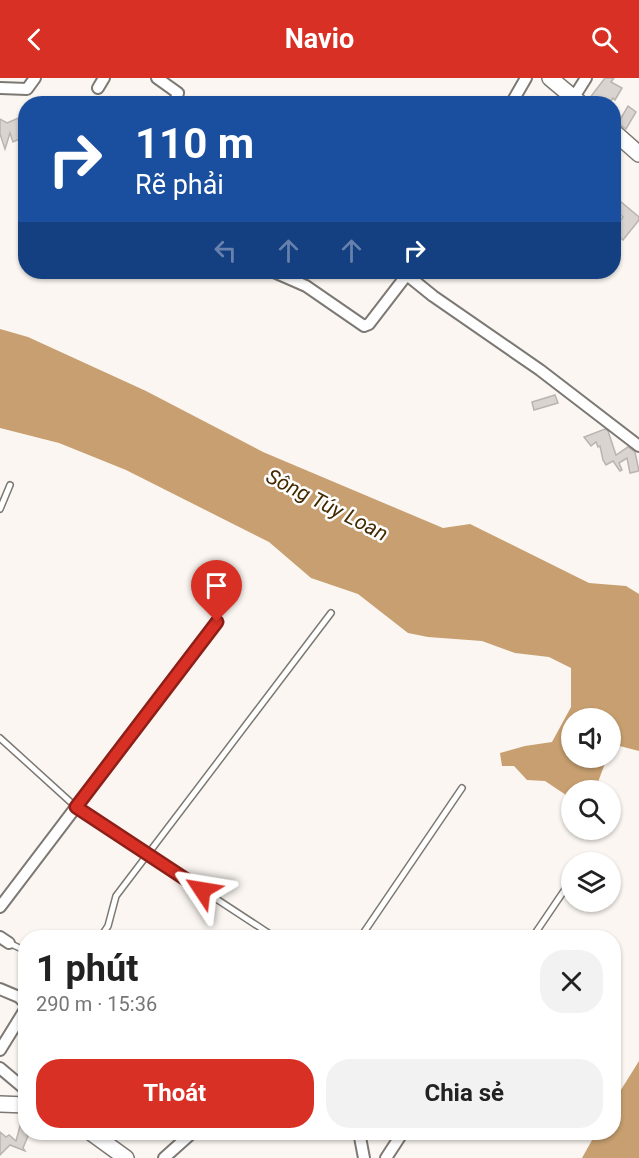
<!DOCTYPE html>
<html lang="vi">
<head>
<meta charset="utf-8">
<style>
  body { margin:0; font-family:Roboto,sans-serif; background:#f2f2f2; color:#222; height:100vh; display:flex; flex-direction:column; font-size:22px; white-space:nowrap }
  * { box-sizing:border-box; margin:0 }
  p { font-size:20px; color:#767676 }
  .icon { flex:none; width:33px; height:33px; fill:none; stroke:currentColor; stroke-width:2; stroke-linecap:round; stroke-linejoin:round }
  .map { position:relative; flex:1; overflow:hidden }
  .sheet { position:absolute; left:18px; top:852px; width:603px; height:210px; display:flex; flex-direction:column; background:#fff; border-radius:24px; box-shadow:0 2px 4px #0004 }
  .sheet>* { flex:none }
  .top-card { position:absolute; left:18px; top:18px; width:603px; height:183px; border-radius:24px; box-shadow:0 2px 4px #0004; background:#1a4fa0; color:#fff; overflow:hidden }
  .tools { position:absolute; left:561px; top:630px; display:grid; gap:12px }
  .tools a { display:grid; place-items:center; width:60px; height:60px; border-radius:50%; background:#fff; box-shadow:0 2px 4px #0004; font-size:30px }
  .pin { position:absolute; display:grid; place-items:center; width:51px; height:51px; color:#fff; margin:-62px -26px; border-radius:50% 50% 50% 0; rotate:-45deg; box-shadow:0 0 6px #0007 }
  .pin .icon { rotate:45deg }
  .me { position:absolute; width:66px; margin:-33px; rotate:303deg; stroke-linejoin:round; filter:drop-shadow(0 0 4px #0008) }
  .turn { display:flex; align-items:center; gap:21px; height:126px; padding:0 18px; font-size:27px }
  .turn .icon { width:78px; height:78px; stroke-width:2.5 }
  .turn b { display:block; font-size:42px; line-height:51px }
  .lanes { display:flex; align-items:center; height:57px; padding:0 18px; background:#0003; justify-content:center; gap:30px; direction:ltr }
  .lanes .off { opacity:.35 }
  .round { display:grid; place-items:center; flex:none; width:63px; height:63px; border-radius:24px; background:#f2f2f2 }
  .overview { display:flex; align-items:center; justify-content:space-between; height:102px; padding:0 18px }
  h1 { font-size:36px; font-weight:700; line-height:45px }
  .action { display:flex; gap:12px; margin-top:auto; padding:12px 18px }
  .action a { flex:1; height:69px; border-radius:24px; background:#d93025; color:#fff; font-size:24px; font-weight:700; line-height:69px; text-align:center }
  .action a+a { background:#f2f2f2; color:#222 }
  header { display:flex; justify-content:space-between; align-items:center; height:78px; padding:0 18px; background:#d93025; color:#fff; font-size:27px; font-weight:700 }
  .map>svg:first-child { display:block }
</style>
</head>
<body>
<header><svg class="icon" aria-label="back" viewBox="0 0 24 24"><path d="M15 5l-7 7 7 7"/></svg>Navio<svg class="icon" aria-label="search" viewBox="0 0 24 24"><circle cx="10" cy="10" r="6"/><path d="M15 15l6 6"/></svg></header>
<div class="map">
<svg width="639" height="1080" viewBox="0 0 639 1080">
  <rect width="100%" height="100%" fill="#fbf6f1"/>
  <path fill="#c79f70" d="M0 251 28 259 146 313 263 374 443 450 470 446 589 505 626 508 639 516V673L612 666 611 670 610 640H572V680H607L595 712H572L571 722 569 719 545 703 527 702 514 688H502L500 675 525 668 552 664 571 629V590L549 579 515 575 482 563 428 559 408 555 358 516 311 500 269 464 126 392 59 365 0 350Z
    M639 983V1080H582L596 1055 614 1054V1023Z"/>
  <path fill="#d9d4d0" stroke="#b9b4b0" stroke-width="1.5" d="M605 0H614L611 4 622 10 615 22 613 20 609 26H590L589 21Z
    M628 28 636 34 626 51 618 45Z
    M21 39 23 44 26 43V58L13 64 10 55 5 71 0 56V41L7 45Z
    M614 118 639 139V142L623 162 614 154V150L623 139 614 131Z
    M555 317 558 325 534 332 532 324Z
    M605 351 608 353 616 377 628 369 635 374 639 393 630 395 627 380 619 385 622 392 620 393 613 383 606 387 603 382 600 368 598 369 596 364 591 368 584 359Z
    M23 1037H26V1054L28 1058 23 1070 25 1073 10 1067 0 1077V1054L6 1059 9 1057 16 1063Z"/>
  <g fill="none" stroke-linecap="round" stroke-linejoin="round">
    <defs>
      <path id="lane" d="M0 431 10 407
        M0 660 76 729 276 860
        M76 729 217 544
        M100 860 108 848 116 818 331 535
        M360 860 462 710
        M532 860 572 801
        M9 865 26 873"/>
      <path id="street" d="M157 0 178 15 174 26
        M0 10 27 11 35 0
        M98 10 104 0
        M574 19 586 0
        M511 26 526 0
        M274 194 306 208 364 248 369 246 409 194
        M407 197 433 218 540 292 639 368
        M0 829 76 729
        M0 859 9 865
        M0 911 19 919 26 926
        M0 972 26 930
        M0 990 26 1012
        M359 1054 364 1080
        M164 1080 193 1054
        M386 1080 403 1054"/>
      <path id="secondary" d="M550 0 581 26
        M614 54 639 76
        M0 1026 26 1027
        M90 1054 126 1080"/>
    </defs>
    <use href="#lane" stroke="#7c7873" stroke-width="8"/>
    <use href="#street" stroke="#7c7873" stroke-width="14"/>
    <use href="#secondary" stroke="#7c7873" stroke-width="18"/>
    <use href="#lane" stroke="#fff" stroke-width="5"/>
    <use href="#street" stroke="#fff" stroke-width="10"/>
    <use href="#secondary" stroke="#fff" stroke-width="15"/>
  </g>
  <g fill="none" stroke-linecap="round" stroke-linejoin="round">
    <defs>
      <path id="route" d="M202 812 76 729 217 544"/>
    </defs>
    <use href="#route" stroke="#8d1f18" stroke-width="15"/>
    <use href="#route" stroke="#d93025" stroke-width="10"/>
  </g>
  <g text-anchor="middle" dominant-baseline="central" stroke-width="5" stroke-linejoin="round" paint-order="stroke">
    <g font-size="21" font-style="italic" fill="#442901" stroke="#fff">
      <text transform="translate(327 427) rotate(27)">Sông Túy Loan</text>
    </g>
  </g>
</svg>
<div class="tools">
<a><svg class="icon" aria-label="sound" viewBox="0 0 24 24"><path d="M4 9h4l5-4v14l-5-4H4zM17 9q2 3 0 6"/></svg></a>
<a><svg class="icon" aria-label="search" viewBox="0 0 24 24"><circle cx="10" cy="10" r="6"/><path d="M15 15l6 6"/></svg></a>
<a><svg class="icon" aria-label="layers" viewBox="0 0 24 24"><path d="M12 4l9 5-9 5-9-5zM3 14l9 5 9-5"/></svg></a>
</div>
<div class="pin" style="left:217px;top:544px;background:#d93025"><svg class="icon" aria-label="arrive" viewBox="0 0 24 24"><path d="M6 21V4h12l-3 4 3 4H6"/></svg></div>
<svg class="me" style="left:202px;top:812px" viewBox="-20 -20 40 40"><path d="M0-17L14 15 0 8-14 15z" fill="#d93025" stroke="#fff" stroke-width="4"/></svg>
<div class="top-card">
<div class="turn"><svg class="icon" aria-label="right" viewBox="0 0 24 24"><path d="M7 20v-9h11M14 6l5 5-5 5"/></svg><div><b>110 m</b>Rẽ phải</div></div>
<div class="lanes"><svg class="icon off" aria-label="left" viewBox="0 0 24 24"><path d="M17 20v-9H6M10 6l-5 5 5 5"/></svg><svg class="icon off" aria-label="ahead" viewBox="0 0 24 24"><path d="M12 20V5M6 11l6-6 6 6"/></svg><svg class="icon off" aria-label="ahead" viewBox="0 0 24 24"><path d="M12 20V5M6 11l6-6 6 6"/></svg><svg class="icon" aria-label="right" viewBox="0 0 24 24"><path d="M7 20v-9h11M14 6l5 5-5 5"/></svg></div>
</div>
<section class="sheet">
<div class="overview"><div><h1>1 phút</h1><p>290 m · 15:36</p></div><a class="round"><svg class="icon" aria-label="close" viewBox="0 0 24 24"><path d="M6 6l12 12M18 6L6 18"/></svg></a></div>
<div class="action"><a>Thoát</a><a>Chia sẻ</a></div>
</section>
</div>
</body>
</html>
